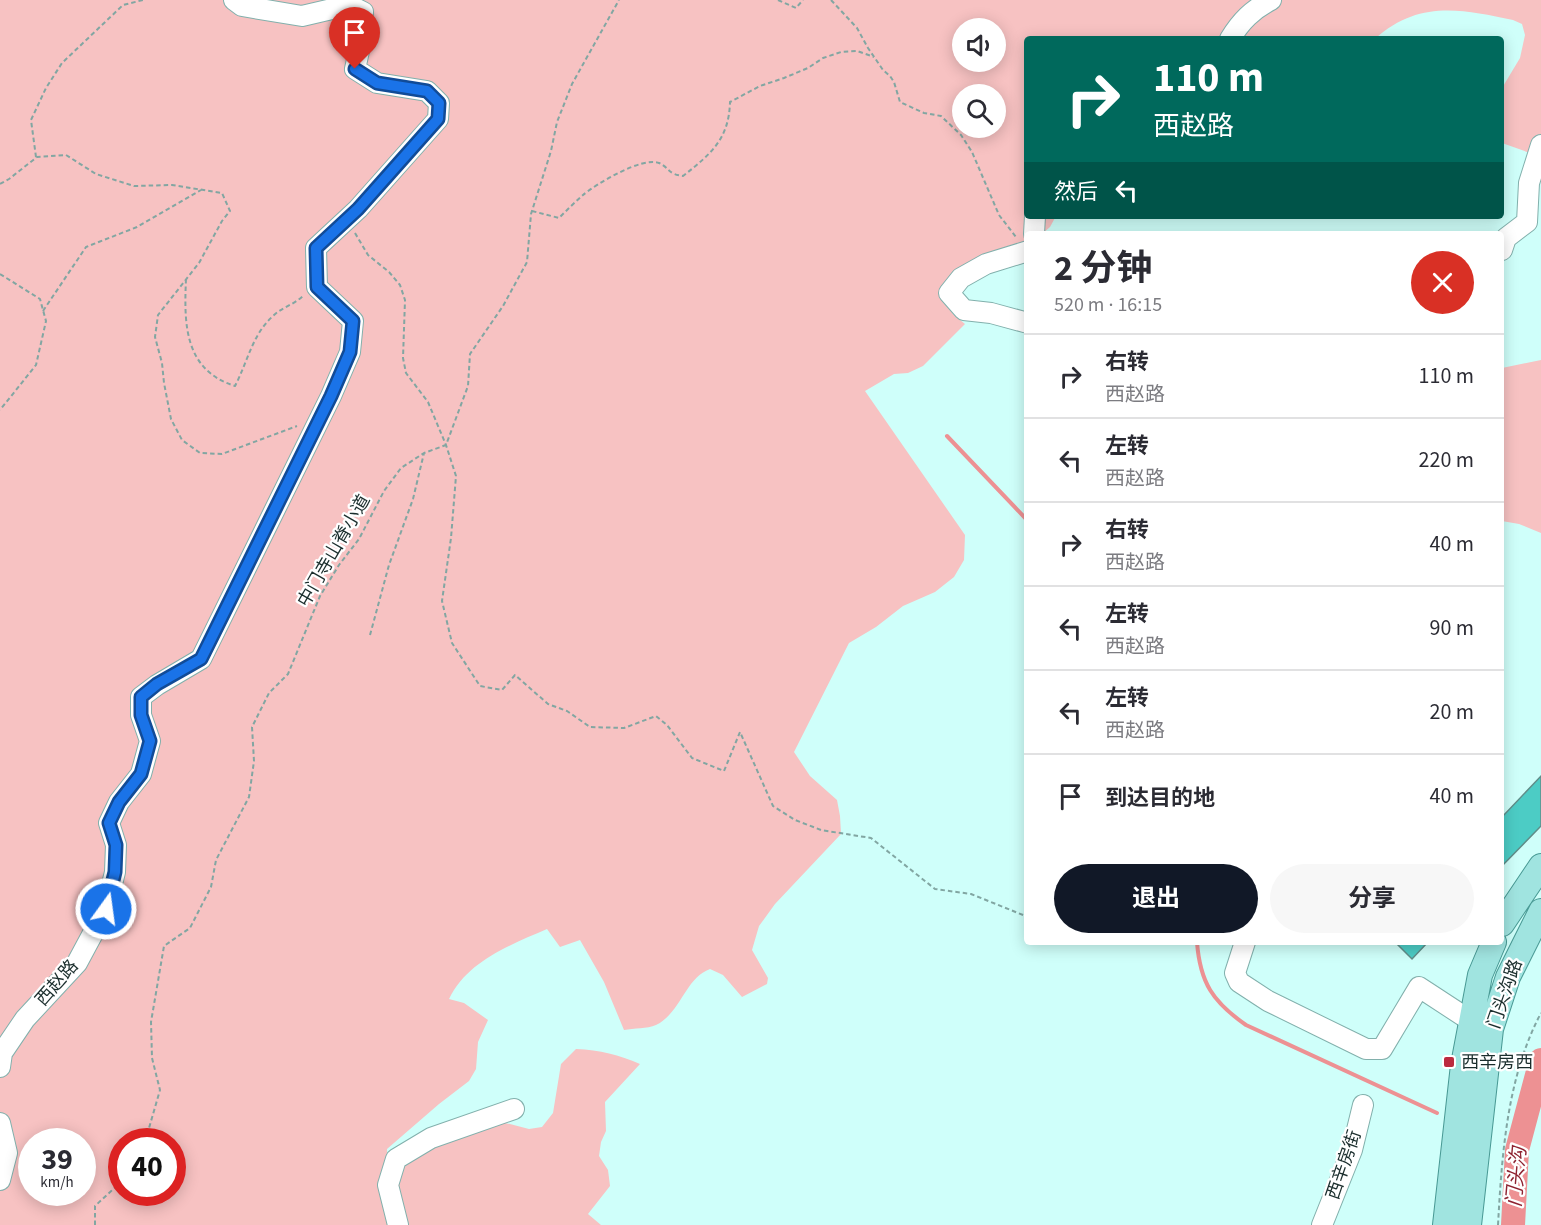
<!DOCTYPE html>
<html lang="zh">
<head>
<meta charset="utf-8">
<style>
  body { margin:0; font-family:"Source Sans 3","Noto Sans SC",sans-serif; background:#f7f7f7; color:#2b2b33; height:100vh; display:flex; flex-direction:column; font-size:22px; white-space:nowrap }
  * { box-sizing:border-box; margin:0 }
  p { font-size:20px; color:#7c7c81 }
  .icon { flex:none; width:33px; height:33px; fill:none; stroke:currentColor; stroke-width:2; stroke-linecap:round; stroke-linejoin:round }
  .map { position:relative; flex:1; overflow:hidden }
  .drawer { position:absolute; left:1024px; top:231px; width:480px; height:714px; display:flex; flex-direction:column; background:#fff; border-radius:6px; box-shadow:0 3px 15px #0003 }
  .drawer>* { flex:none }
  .hud { position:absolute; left:1024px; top:36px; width:480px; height:183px; border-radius:6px; box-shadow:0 3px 15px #0003; background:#00695c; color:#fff; overflow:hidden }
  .fabs { position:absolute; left:952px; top:18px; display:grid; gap:12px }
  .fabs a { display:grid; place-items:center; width:54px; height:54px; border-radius:50%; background:#fff; box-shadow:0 3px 15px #0003; font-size:30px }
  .speed { position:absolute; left:18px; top:1128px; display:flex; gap:12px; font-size:30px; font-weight:700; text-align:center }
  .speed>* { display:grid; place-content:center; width:78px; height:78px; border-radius:50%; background:#fff; box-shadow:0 3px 15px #0003; line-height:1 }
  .speed small { font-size:15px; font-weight:400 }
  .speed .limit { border:9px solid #d22; background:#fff; color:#111 }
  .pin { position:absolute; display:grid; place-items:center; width:51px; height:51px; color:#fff; margin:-62px -26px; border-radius:50% 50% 50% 0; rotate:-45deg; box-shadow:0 0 6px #0007 }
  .pin .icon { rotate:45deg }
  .me { position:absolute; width:66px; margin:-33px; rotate:14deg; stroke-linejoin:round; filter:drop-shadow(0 0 4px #0008) }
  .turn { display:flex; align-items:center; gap:21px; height:126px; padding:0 30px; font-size:27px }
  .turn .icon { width:78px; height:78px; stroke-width:2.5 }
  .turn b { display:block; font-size:42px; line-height:51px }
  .then { display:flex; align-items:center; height:57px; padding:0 30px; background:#0003; gap:12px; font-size:22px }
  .round { display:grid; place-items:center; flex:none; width:63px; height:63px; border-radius:32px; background:#f7f7f7 }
  .headline { display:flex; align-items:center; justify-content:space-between; height:102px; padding:0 30px }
  h1 { font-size:36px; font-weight:700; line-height:45px }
  .cta { display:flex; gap:12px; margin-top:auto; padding:12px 30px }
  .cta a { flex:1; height:69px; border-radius:36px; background:#111827; color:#fff; font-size:24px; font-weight:700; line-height:69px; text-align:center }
  .cta a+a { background:#f7f7f7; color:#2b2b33 }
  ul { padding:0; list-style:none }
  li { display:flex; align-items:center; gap:18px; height:84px; padding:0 30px; border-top:2px solid #e1e1e2 }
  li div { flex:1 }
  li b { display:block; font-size:22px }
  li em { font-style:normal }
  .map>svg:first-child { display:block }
</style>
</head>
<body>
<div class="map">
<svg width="1541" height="1225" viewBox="0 0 1541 1225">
  <rect width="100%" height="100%" fill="#cffffa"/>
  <path fill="#f7c2c2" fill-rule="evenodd" d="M0 0H1541V157L1502 143V88L1520 58 1525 35 1522 24 1513 20C1461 9 1418 0 1375 39H1028V216H1056L1050 227 1042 234H1028L1027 246 954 272 945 282 944 298 953 314 965 324 923 366 908 373 894 374 865 391 965 535 964 560 954 577 935 592 903 606 876 627 849 643 794 752 810 776 837 800 840 816 841 834 775 904 759 926 752 950 768 978 767 984 742 997 723 975 710 969C685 978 681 1013 656 1025 647 1029 634 1028 624 1030L604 982 580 940 560 947 547 929C510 945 467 961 449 999L464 1003 488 1020 478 1042 476 1069 469 1081 439 1104 387 1149V1161L490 1119 529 1129 542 1127 553 1113 561 1064 576 1049C600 1050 619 1055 640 1064L605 1102 606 1131 601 1142 599 1156 608 1170 610 1186 588 1214 601 1225H0ZM963 28H996V62H963ZM963 94H996V128H963ZM32 1142H82V1192H32ZM122 1142H172V1192H122Z
    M1541 360V533L1519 524 1502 521V368Z"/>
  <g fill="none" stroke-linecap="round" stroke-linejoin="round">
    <path stroke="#ed9193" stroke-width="4" d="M947 436 1028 521
      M1197 942C1200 983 1213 1002 1246 1025L1437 1113"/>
    <path stroke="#ed9193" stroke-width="24" d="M1513 1225 1517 1150 1541 1060"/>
  </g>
  <path fill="#4cccc5" stroke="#608d89" stroke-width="1.5" d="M1541 776V826L1502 866V817Z
    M1395 942H1428L1412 959Z"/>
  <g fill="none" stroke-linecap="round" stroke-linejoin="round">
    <defs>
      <path id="minor" d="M1230 39C1241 21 1252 10 1271 0
        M1034 234 1035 216
        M1502 250 1506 238 1527 222 1529 183 1541 145
        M1028 251 986 264 961 278 949 293 964 310 991 313 1028 323
        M1245 942 1235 973 1239 982 1268 1001 1366 1049H1382L1419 987 1471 1021 1483 1025
        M0 1067 2 1053 25 1019 77 963 106 909 115 872 116 845 109 823 119 802 141 774 150 741 141 715V697L157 685 201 659 331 396 350 352 353 321 317 287 316 248 358 209 438 119 439 103 427 91 377 83 355 69 361 42 363 12 349 5 302 16 242 6 234 0
        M0 1123 7 1153 0 1180
        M398 1225 388 1185 396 1159 431 1138 514 1109
        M1322 1225 1352 1150 1363 1105"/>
      <path id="major" d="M1502 924 1541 866
        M1445 1225 1463 1065 1480 975 1494 942
        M1469 1225 1491 1029 1508 977 1541 911"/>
    </defs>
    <use href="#minor" stroke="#82b0ac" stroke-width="22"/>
    <use href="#major" stroke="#489994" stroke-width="26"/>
    <path stroke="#82a6a2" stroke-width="2" stroke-dasharray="4.5 3" stroke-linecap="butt" d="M778 0 796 8 803 0
      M831 0 857 28 868 48 883 70 890 76 894 82 900 102 924 113 941 116 961 135 972 152 999 215 1016 237
      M36 157 31 120 46 88 62 63 123 5 143 0
      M0 184 9 179 37 157 66 155 96 174 134 186 172 185 222 193 230 211 222 221 199 263 158 315 155 337 162 363 164 383 171 419 182 440 200 453 222 454 297 426
      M532 211 559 218C567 210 575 202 583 195 596 184 643 156 659 163 670 168 667 174 683 176 711 154 729 139 730 102L760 86 784 78 808 68 823 58 841 52 857 51 874 57
      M355 233 368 255 389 272 400 285 405 300 403 358 406 373 428 402 446 445 456 476 451 538 442 601 452 643 480 686 502 690 515 675 548 704 567 711 590 727 624 728 656 716 667 725 692 758 724 771 740 732 773 806 795 820 821 830 871 838 935 889 971 894 1028 917
      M0 274 40 299 46 321 36 365 0 410
      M186 279C184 324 184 370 235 386 248 361 252 335 273 316 282 307 294 305 304 295
      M43 311 86 247 137 227 201 190
      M370 635 389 565 413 499 424 453
      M145 1142 160 1090 152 1058 151 1022 164 946 190 928 211 887 216 860 249 797 254 761 252 727 269 693 288 674 320 596 339 565 359 539 384 491 401 468 424 453 446 445 468 386 470 354 503 306 527 262 531 214 551 151 557 122 572 84 619 0
      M95 1225V1206L122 1181
      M1498 1225C1502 1153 1507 1077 1541 1013"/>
    <use href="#minor" stroke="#fff" stroke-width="20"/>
    <use href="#major" stroke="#a0e4e0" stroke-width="24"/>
  </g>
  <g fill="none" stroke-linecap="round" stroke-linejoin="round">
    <defs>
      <path id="route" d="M106 909 115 872 116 845 109 823 119 802 141 774 150 741 141 715V697L157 684 201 659 331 396 350 352 353 321 317 287 316 248 358 209 438 119 439 103 427 91 377 83 355 69"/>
    </defs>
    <use href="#route" stroke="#114b97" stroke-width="15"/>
    <use href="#route" stroke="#1a73e8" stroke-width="10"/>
  </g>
  <rect fill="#bb2a3f" stroke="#fff" stroke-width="2" x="1443" y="1056" width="12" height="12" rx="3"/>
  <g text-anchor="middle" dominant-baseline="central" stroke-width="4.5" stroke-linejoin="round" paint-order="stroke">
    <g font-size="18" fill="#1b2e2d" stroke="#fff">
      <text transform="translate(334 551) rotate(-60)">中门寺山脊小道</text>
      <text transform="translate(57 983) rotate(-49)">西赵路</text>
      <text transform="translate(1505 994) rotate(-71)">门头沟路</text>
      <text transform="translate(1344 1165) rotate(-71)">西辛房街</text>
    </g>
    <g font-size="18" fill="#1b2e2d" stroke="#fff" text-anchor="start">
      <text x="1461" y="1062">西辛房西</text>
    </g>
    <g font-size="20" font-style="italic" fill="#8e2331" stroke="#fff">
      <text transform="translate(1517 1177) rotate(-85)">门头沟</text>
    </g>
  </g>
</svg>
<div class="fabs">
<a><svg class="icon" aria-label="sound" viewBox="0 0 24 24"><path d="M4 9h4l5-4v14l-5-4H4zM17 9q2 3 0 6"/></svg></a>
<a><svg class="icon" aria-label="search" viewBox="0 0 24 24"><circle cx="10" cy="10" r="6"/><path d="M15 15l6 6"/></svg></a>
</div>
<div class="speed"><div>39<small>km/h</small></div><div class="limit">40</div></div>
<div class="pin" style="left:355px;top:69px;background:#d93025"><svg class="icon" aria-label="arrive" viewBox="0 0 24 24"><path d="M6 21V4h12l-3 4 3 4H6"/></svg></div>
<svg class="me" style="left:106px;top:909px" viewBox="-20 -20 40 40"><circle r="17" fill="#1a73e8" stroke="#fff" stroke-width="3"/><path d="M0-11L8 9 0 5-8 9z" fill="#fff"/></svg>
<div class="hud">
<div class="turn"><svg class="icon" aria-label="right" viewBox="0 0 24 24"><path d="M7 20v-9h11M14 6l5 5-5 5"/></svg><div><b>110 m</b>西赵路</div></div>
<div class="then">然后<svg class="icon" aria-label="left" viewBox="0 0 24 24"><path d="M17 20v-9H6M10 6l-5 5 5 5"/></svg></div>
</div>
<section class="drawer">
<div class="headline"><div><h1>2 分钟</h1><p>520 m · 16:15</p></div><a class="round" style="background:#d93025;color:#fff"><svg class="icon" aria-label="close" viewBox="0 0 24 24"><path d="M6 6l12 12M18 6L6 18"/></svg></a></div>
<ul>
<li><svg class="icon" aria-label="right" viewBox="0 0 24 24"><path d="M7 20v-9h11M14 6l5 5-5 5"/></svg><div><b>右转</b><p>西赵路</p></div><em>110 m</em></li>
<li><svg class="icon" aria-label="left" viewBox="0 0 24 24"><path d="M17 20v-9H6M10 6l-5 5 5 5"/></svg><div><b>左转</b><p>西赵路</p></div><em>220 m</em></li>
<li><svg class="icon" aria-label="right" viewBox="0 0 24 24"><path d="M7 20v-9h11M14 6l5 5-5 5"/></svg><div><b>右转</b><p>西赵路</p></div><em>40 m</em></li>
<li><svg class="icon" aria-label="left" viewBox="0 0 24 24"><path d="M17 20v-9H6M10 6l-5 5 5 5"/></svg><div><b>左转</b><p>西赵路</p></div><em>90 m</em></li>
<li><svg class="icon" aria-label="left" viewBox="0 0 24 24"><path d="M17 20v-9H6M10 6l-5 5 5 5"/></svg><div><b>左转</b><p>西赵路</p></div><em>20 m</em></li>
<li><svg class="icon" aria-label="arrive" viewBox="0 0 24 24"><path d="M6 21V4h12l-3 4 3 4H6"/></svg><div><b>到达目的地</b></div><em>40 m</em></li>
</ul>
<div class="cta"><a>退出</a><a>分享</a></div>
</section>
</div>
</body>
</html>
